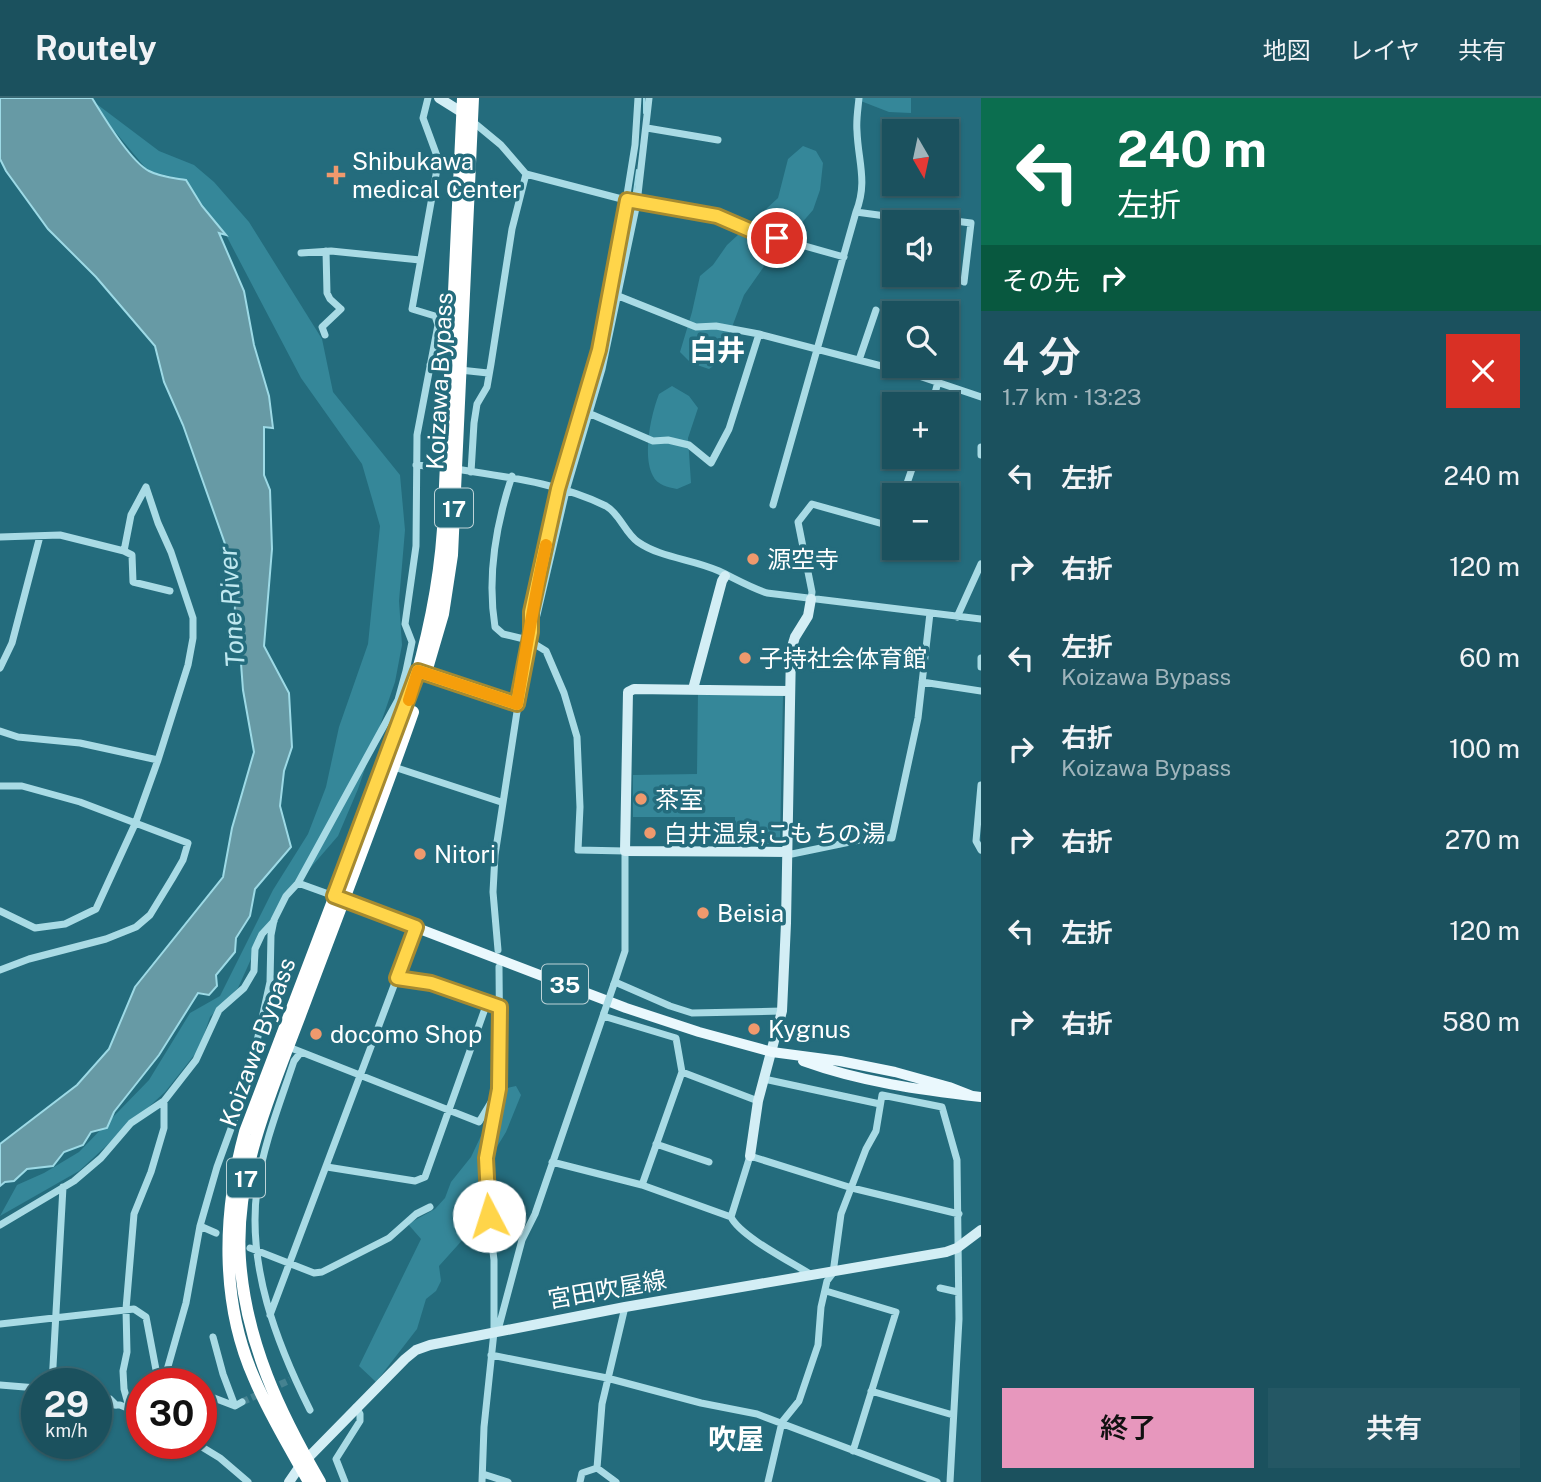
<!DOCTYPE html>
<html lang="ja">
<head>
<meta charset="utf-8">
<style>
  body { margin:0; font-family:"Public Sans","Noto Sans JP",sans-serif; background:#245764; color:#f1f3f6; height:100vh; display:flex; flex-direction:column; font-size:26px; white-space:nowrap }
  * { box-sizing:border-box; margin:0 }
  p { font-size:23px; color:#a0b5bc }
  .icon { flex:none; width:38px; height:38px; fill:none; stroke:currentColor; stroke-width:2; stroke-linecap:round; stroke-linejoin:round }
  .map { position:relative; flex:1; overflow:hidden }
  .drawer { display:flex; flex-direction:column; background:#1b515e; width:560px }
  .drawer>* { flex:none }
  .banner { background:#0b6e4f; color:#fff; overflow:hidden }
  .needle { width:46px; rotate:171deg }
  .buttons { position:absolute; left:882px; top:21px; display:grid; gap:14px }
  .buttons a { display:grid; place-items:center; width:77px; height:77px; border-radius:0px; background:#1b515e; box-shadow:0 2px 5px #0004,0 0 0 2px #396873; font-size:35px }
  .speed { position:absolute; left:21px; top:1270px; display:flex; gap:14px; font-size:35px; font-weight:700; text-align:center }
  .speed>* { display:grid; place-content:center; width:91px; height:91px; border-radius:50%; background:#1b515e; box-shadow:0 2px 5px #0004,0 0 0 2px #396873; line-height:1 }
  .speed small { font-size:18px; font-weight:400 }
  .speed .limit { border:10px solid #d22; background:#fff; color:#111 }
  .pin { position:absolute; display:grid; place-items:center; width:60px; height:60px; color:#fff; margin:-30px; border:4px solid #fff; border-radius:50%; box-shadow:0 2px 7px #0007 }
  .me { position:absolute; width:77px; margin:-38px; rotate:355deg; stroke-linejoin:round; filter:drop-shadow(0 0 5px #0008) }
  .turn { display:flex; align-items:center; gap:24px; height:147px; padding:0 21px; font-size:32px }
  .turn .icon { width:91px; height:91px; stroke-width:2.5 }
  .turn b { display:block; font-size:49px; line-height:60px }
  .then { display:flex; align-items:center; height:66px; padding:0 21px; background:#0003; gap:14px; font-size:26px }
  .round { display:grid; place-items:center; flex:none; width:74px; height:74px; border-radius:0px; background:#245764 }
  .headline { display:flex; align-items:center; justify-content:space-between; height:119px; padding:0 21px }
  h1 { font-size:42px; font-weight:600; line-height:52px }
  .button { display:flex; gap:14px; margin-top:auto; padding:14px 21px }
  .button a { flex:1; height:80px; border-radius:0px; background:#e797bd; color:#111; font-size:28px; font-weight:600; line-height:80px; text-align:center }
  .button a+a { background:#245764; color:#f1f3f6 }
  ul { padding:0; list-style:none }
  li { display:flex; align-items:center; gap:21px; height:91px; padding:0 21px }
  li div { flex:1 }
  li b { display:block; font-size:26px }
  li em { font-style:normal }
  header { display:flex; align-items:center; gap:42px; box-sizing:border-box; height:98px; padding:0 35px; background:#1b515e; border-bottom:2px solid #396873 }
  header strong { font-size:33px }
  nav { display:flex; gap:38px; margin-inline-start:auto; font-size:24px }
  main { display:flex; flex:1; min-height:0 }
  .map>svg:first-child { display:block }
</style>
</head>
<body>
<header>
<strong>Routely</strong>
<nav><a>地図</a><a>レイヤ</a><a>共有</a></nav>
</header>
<main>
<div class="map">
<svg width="981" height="1384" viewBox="0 0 981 1384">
  <rect width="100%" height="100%" fill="#246c7d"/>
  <path fill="#358799" d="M853 0H911V15L889 14Z
    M94 4 159 53 194 67 214 84 249 124 322 241 333 294 400 377 405 432 399 503 402 547 395 584 358 691 338 738 286 798 261 839 238 890 210 919 199 951 165 994 79 1073 0 1118 17 1087 44 1075 79 1054 149 982 190 915 220 898 273 792 308 736 326 689 339 629 368 546 380 428 362 366 301 280 226 137 202 108 186 82 148 73 112 30Z
    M803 48 816 53 823 65 820 92 813 112 765 167 744 197 719 264 709 271 691 265 680 254 692 214 700 178 713 167 727 147 778 100 788 61Z
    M672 288 689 298 698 310 688 340 691 385 677 391C668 389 657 387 653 378 642 358 651 316 659 296Z
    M698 594 783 597 780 746H735V719H633V677L697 676Z
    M516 988 521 997 506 1034 492 1057 483 1095 484 1106 470 1120 466 1138 439 1168 441 1183 436 1193 426 1201 417 1231 376 1284 359 1268 421 1141 408 1126 435 1111 445 1100 451 1084 471 1059 503 991Z"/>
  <path fill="#679aa5" stroke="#9ddae6" stroke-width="2" d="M0 0H92C104 19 130 63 149 73 160 79 174 80 186 82L202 108 226 137 219 135 244 193 254 247 269 298 273 330 264 329V377L270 392 272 451 264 548 289 595 292 649 284 673 280 708 291 749 255 791 250 818 236 840 235 854 216 877 217 888 209 897 198 895 159 957 114 1014 107 1030 91 1034 83 1047 64 1054 53 1068 27 1071 14 1083 5 1084 0 1088V1046L77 987 109 951 135 889 223 779 232 730 254 654 243 592 240 552 234 536 236 477 183 327 164 284 155 248 96 179 48 131 6 73 0 61Z"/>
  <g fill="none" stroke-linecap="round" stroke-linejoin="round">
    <path stroke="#9ddae6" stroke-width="2" d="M644 15V0
      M633 101 637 72
      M616 184 632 107
      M586 310 599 264
      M563 387 585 315"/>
    <path stroke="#458290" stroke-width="7" stroke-dasharray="7 3.5" stroke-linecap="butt" d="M242 1304 290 1282"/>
    <path stroke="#a9dbe5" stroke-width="7" d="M472 23 501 47 526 76 637 105 717 118 755 134 844 159
      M647 30 718 42
      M856 114 893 119H923L971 125 964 184
      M301 155 331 153 420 162
      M616 197 696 229 716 228 759 236 916 277 981 299
      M325 237 322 229 341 211 330 201 327 195 326 153
      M859 262 876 212
      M430 267 450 269
      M460 272 488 275
      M932 306 938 284
      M586 314 653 343 668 342 689 347 711 365 729 331 759 236
      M981 349V357
      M416 367 446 370
      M456 371C506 379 560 385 606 408 620 416 625 435 638 444 661 460 693 461 719 473 734 480 749 489 767 495L981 521
      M471 374 474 325 477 306 487 289 491 266 512 131 526 76
      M512 378C496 426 487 479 495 529L503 536 528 542 546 553 564 595 577 639 580 709 578 752 625 753V853L614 886
      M903 397 916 359
      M773 407 856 114C868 84 858 63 857 33 856 22 858 11 859 0
      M0 439 60 437 124 453 132 457 133 484 170 493
      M124 453 131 417 146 389
      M811 501 812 494 798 424 812 406 890 428 894 421
      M957 519 981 466
      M531 529V514L558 391 599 252 611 196 635 47 638 0
      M981 560V569
      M0 570 12 545 40 438
      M922 584 981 593
      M0 633 18 639 80 645 158 662
      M394 669 501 704
      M981 687 976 743 981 752
      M0 688H22L80 704 188 745 183 762 172 781 150 817 136 829 106 841 29 861 0 872
      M787 754 792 756 874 739 892 740 918 620 930 515
      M298 785 334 798
      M0 813 35 830 65 826 96 811 135 726 158 662 188 567 193 540V520L171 454 158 425 146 389
      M498 852 493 794 495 757 528 542 537 517 566 393 602 271 637 105 649 0
      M397 879 431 885 500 909
      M615 884 670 908 692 915 782 913
      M603 918 676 940 682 974 642 1087
      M286 948 479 1024 496 996
      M301 954 294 963C280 1005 263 1047 257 1091 247 1168 276 1244 310 1312
      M682 974 758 1003
      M764 981 880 1006
      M656 1046 709 1064
      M552 1064 642 1087 731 1119C740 1138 791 1164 810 1176
      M327 1069 415 1083 425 1079 487 905
      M731 1119 750 1058 852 1090 959 1116
      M0 1127 74 1083 101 1060 131 1025 164 1003 196 962 219 912 244 890 254 873 255 851 262 836 274 823
      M200 1128 216 1135
      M250 1150 314 1175 322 1174 389 1140 416 1116 430 1109
      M940 1190 958 1194
      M826 1193 896 1214 853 1353
      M270 1217 416 829
      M0 1226 134 1211 146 1219 157 1277 177 1286
      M498 1232 522 1142 535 1116 604 915
      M213 1239 223 1276 235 1308
      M491 1257 607 1280 701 1305 757 1316 937 1384
      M52 1286 63 1089
      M163 1286 186 1205 200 1128 217 1069 248 984 270 884 271 837 274 822 286 798 298 785 398 602 406 573 412 544 405 526 416 448 417 337 438 227 435 218 412 211 437 71V58L423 20 428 0
      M0 1287 37 1290
      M871 1293 953 1317
      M201 1295 235 1308 242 1304
      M96 1298 110 1301 116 1307
      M96 1307H120L142 1316
      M129 1309 124 1291 123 1273 127 1254 126 1211 134 1116 151 1074 164 1030V1003
      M197 1346 220 1360 248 1384
      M483 1376 508 1384
      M345 1384 336 1361 360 1323V1316L356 1309
      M482 1384 484 1329 494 1234V1162L486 1096V1060L494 1023 500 980 499 869
      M580 1384 582 1375 597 1370
      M616 1384 597 1370 602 1306 625 1209
      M768 1384 782 1324 799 1303 818 1247 821 1209 827 1183 833 1175 841 1116 866 1051 876 1033 882 997 942 1009 957 1062 959 1221 950 1384"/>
    <path stroke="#d3eef5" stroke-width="10" d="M439 0 463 15
      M421 574 517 606
      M693 591 722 483 725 478
      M787 754 625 753 628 594 634 591 790 593
      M750 1058 758 1003 782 913 786 825 791 552 795 539 808 518 811 501
      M289 1384 300 1368 405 1261 416 1252 430 1247 625 1209 946 1154 957 1150 981 1132"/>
    <path stroke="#eaf8fd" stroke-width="10" d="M339 800 626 910 699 934 772 954 840 963 895 974 949 989 972 998
      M803 963C861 984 920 992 981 999"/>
    <path stroke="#fff" stroke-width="12" d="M426 574 443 516 452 457 473 0
      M309 1384C290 1350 269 1316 254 1280 220 1203 223 1114 245 1034L408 606C426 549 439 491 443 431L463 0
      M320 1384C279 1314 246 1244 240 1162 234 1074 272 992 302 912 339 813 378 714 413 614"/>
    <path stroke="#a9dbe5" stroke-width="7" d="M604 915 614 886"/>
  </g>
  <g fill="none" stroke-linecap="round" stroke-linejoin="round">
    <defs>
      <path id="route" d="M489 1118 486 1060 499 991 500 909 431 885 397 880 416 829 334 798 418 573 517 606 531 534V514L558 391 599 252 627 102 717 118 754 134 777 140"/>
    </defs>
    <use href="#route" stroke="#a68a30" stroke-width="18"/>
    <use href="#route" stroke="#ffd54a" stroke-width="12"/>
    <path stroke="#f59e0b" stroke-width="12" d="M409 602 418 573 517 606C526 552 534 500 546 447"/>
  </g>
  <g fill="#ef996d" stroke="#246c7d" stroke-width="2.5">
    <path d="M332.5 66.5h7v7h7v7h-7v7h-7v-7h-7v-7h7z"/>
    <circle cx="753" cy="461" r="7"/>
    <circle cx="745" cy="560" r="7"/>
    <circle cx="641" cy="701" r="7"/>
    <circle cx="650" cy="735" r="7"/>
    <circle cx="420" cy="756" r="7"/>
    <circle cx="703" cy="815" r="7"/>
    <circle cx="754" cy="931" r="7"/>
    <circle cx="316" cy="936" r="7"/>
  </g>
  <g text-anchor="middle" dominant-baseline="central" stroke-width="7" stroke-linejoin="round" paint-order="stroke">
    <g fill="#246c7d" stroke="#bdd3d8" stroke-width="2">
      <rect x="435" y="390.5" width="38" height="39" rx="5"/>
      <rect x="542" y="866.5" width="46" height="39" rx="5"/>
      <rect x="227" y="1060.5" width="38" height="39" rx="5"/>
    </g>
    <g font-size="23" font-weight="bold" fill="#fff">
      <text x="454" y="410">17</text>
      <text x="565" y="886">35</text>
      <text x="246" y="1080">17</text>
    </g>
    <g font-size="24" fill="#fff" stroke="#246c7d" text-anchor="start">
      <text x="352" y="63">Shibukawa<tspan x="352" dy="28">medical Center</tspan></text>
      <text x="767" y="461">源空寺</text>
      <text x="759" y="560">子持社会体育館</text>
      <text x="655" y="701">茶室</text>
      <text x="664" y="735">白井温泉;こもちの湯</text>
      <text x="434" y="756">Nitori</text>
      <text x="717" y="815">Beisia</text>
      <text x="768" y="931">Kygnus</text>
      <text x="330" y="936">docomo Shop</text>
    </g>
    <g font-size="24" fill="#fff" stroke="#246c7d">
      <text transform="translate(439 283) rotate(-87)">Koizawa Bypass</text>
      <text transform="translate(257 944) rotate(-70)">Koizawa Bypass</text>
      <text transform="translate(607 1191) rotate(-10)">宮田吹屋線</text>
    </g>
    <g font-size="26" font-style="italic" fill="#bfe8f0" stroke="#246c7d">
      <text transform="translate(231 509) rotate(-94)">Tone River</text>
    </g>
    <g font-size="28" font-weight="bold" fill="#fff" stroke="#246c7d">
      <text x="717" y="251">白井</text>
      <text x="736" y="1340">吹屋</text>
    </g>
  </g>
</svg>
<div class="buttons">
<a><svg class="needle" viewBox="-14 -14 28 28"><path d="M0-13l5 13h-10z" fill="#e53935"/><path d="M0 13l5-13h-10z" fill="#a0b5bc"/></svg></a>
<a><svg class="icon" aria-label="sound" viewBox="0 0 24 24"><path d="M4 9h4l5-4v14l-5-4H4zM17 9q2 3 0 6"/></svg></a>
<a><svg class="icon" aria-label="search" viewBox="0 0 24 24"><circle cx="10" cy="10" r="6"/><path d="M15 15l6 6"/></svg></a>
<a>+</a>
<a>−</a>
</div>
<div class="speed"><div>29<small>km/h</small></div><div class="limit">30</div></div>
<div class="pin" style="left:777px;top:140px;background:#d93025"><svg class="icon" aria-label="arrive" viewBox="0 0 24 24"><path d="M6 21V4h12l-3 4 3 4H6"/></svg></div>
<svg class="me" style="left:489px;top:1118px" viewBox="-20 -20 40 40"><circle r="19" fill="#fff"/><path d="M0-13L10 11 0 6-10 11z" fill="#ffd54a"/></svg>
</div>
<section class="drawer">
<div class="banner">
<div class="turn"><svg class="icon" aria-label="left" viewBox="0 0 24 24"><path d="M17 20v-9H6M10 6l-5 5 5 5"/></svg><div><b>240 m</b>左折</div></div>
<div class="then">その先<svg class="icon" aria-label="right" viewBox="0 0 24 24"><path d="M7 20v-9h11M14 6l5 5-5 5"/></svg></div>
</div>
<div class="headline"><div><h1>4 分</h1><p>1.7 km · 13:23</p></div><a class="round" style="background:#d93025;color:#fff"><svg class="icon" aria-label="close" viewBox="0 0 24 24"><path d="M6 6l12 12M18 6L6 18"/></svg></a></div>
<ul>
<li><svg class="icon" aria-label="left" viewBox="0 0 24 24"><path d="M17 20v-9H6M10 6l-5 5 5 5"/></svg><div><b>左折</b></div><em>240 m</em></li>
<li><svg class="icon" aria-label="right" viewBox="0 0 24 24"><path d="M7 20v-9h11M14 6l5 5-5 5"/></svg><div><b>右折</b></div><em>120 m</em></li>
<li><svg class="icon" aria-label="left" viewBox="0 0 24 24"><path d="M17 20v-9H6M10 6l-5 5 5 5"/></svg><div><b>左折</b><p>Koizawa Bypass</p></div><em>60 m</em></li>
<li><svg class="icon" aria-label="right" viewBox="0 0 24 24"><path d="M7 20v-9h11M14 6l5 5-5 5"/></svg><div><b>右折</b><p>Koizawa Bypass</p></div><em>100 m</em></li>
<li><svg class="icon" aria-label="right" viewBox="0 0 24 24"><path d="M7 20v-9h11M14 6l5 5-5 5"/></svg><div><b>右折</b></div><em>270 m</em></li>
<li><svg class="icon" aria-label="left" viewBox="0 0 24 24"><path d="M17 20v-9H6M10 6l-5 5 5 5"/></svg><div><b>左折</b></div><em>120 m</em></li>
<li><svg class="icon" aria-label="right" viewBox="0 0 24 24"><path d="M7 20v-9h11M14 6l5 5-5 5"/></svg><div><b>右折</b></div><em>580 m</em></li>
</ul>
<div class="button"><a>終了</a><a>共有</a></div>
</section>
</main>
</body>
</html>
